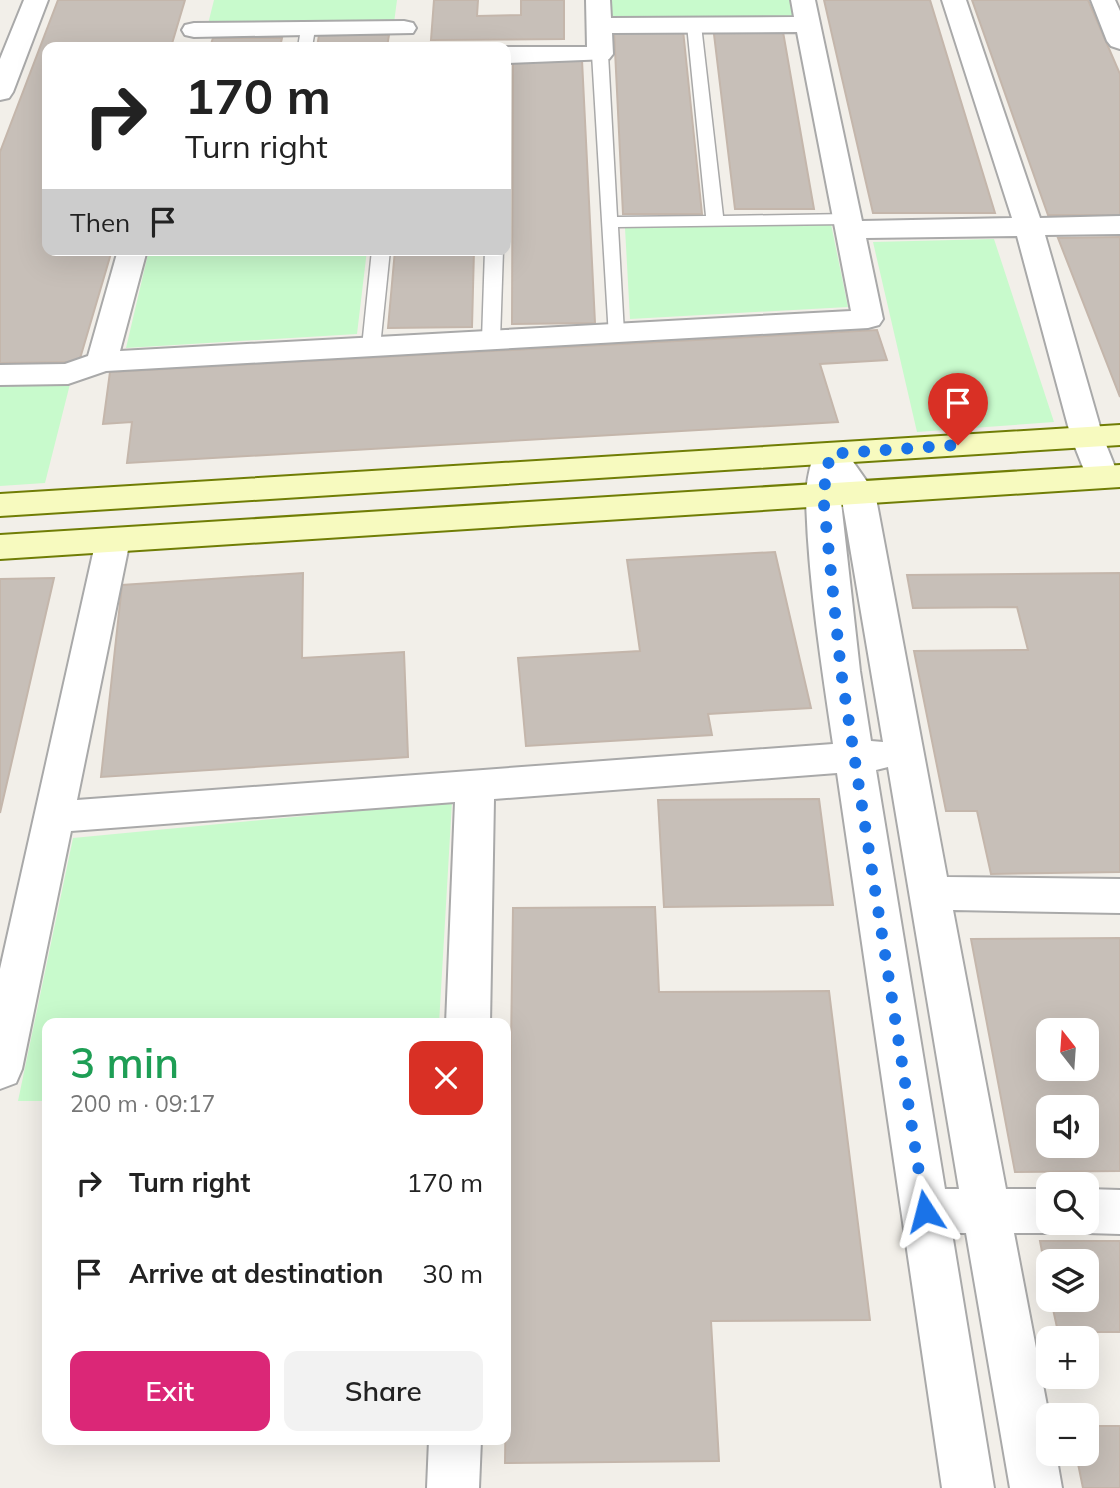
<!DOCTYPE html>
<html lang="en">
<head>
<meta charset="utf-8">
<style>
  body { margin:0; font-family:Mulish,sans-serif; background:#f2f2f2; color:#222; height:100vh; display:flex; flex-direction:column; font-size:26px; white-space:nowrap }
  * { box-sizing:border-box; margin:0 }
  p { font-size:23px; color:#767676 }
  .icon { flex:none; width:38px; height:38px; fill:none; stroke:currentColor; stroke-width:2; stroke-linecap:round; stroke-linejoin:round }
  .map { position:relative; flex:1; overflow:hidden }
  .sheet { position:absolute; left:42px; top:1018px; width:469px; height:427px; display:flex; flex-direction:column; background:#fff; border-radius:14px; box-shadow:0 7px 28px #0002 }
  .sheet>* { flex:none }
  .hud { position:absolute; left:42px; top:42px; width:469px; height:214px; border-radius:14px; box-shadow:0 7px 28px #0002; background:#fff; color:#222; overflow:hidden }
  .needle { width:46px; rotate:343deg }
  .tools { position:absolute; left:1036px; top:1018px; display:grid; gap:14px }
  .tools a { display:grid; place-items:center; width:63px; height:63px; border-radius:14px; background:#fff; box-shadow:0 7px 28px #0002; font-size:35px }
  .pin { position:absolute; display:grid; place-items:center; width:60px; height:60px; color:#fff; margin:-72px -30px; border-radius:50% 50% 50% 0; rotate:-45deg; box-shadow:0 0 7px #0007 }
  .pin .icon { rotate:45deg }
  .me { position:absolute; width:77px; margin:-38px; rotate:351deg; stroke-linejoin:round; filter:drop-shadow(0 0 5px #0008) }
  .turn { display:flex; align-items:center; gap:24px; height:147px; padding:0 28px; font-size:32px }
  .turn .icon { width:91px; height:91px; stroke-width:2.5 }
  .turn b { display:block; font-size:49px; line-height:60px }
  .then { display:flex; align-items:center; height:66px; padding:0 28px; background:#0003; gap:14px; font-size:26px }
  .round { display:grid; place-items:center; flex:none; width:74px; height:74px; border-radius:14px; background:#f2f2f2 }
  .overview { display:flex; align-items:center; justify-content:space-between; height:119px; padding:0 28px }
  h1 { font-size:42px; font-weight:600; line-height:52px; color:#1e9e55 }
  .action { display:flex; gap:14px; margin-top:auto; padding:14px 28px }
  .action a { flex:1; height:80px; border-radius:14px; background:#db2777; color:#fff; font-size:28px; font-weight:600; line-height:80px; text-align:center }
  .action a+a { background:#f2f2f2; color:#222 }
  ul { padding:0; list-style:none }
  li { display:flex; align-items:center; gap:21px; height:91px; padding:0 28px }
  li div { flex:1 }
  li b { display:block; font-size:26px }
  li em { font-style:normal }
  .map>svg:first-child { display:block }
</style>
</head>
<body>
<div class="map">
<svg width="1120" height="1488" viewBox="0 0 1120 1488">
  <rect width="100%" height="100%" fill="#f2efe9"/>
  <path fill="#c8facc" d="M214 0H397L394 23 208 24Z
    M610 0H791L795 19 611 21Z
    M831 224 848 307 630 319 625 228Z
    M994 239 1054 422 917 432 873 242Z
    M149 250H367L357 334 126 348Z
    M0 384H70L45 483 0 486Z
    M452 802 439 1024H47V1101H18L73 838Z"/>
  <path fill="#c7bfb8" stroke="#c4b6ab" stroke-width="2" fill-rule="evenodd" d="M58 0H185L171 47H47V250H112L79 362 0 363V152Z
    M434 0H478L477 16 521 15V0H564V39L431 40Z
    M824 0H930L995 213H873Z
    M972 0H1088L1120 74V215H1048Z
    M713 26H782L814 209H735Z
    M614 30H683L702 214H623Z
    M319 35H389L387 47H317Z
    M213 38H282L280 47H210Z
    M582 60 595 323 512 324 513 61Z
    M1120 237V397L1058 238Z
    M395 250H474L472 327 388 328Z
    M877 330 887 360 820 364 838 422 127 463 132 422 103 424 110 372Z
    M775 552 811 708 708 714 712 735 526 746 518 658 640 651 627 560Z
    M303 573 302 658 404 652 408 757 101 777 122 585Z
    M1120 573V872L991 874 977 811H946L914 651 1028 650 1017 607 913 608 907 575Z
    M54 578 0 813V579Z
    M819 799 833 905 664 907 658 800Z
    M655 907 659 992 829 991 870 1320 711 1321 719 1461 505 1463 513 908Z
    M1120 938V1171L1015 1172 971 939ZM1048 1031H1087V1069H1048ZM1048 1108H1087V1146H1048Z
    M1040 1241H1120V1332H1058L1051 1300H1087V1262H1048V1284Z
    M1087 1426H1120V1488H1083L1076 1454H1087Z"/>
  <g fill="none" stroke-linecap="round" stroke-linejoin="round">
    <defs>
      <path id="lane" d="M694 21 701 25 723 216 848 214 856 219 848 224 618 227 624 333 615 338 609 337 592 54 600 49 608 54 617 217 706 216 687 25Z
        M308 25 315 29 312 47H298L301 29Z
        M372 250H390L380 347 371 353 362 347Z
        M485 250H503L500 340 491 346 482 340Z"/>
      <path id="street" d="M24 0H48L13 92 9 98 0 100V59Z
        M586 0H610L611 18 794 17 791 0H815L862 221 1012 218 942 0H966L1040 218 1120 216V234L1045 235 1103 437 1119 477 1114 485 1102 488 1090 485 1071 437 1017 236 866 238 883 319 879 325 868 328 106 371 68 384 0 385V365L65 364 88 356 118 250H147L120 351 851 311 797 32 612 33 613 54 609 59 506 63V47H587Z
        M1091 0H1115L1120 11V49L1111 46 1107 41Z
        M404 21 413 23 416 28 413 33 194 37 185 35 182 30 185 25 194 23Z
        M830 443 842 446 875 493 947 877 1120 879V913L953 910 1006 1189H1048V1223H1066L1048 1233H1014L1049 1416 1048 1454H1056L1062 1488H1010L966 1233H952L994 1488H942L837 773 494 799 490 1024H446L455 802 71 831 22 1069 16 1083 0 1089V969L96 540 101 532 113 528 125 532 130 540 77 800 833 744C821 663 808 579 806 498 806 483 811 458 818 446ZM840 493 841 494 883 742 871 741 860 671ZM888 767 959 1189H945L876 770Z
        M1087 1189 1120 1190V1234L1087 1233 1070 1227 1069 1223H1087Z
        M429 1440H481L479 1488H427Z"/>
      <path id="secondary" d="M1120 425V445L0 516V494Z
        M1120 465V487L0 559V535Z"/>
    </defs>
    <use href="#lane" stroke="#a9a9a9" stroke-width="3"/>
    <use href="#street" stroke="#a9a9a9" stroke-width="4"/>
    <use href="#secondary" stroke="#707d05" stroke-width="4"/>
    <use href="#lane" fill="#fff" fill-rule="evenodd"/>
    <use href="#street" fill="#fff" fill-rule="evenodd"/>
    <use href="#secondary" fill="#f7fabf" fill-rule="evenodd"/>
  </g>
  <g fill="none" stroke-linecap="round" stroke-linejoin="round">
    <path stroke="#1a73e8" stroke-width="12" stroke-dasharray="0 21.6" d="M925 1211 841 671 823 495 830 454 958 445"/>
  </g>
</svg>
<div class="tools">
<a><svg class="needle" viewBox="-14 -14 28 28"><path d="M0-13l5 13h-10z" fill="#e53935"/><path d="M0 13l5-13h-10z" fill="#767676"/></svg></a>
<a><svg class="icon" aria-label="sound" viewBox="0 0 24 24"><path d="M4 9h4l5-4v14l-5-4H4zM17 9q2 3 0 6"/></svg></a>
<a><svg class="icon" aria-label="search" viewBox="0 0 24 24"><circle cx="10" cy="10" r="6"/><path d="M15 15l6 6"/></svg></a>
<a><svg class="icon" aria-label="layers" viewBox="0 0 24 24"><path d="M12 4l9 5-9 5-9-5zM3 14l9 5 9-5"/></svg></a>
<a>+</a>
<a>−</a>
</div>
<div class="pin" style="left:958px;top:445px;background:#d93025"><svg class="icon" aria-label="arrive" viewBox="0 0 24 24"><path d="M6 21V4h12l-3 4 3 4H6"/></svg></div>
<svg class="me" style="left:925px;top:1211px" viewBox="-20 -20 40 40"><path d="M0-17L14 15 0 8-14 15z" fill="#1a73e8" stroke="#fff" stroke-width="4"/></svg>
<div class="hud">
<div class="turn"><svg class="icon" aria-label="right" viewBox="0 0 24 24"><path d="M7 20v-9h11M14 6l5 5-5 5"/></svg><div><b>170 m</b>Turn right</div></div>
<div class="then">Then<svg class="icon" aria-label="arrive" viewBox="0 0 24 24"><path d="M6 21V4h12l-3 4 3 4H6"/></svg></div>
</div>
<section class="sheet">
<div class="overview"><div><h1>3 min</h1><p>200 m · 09:17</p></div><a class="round" style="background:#d93025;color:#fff"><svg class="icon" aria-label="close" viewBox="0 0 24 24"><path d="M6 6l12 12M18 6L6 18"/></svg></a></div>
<ul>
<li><svg class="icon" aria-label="right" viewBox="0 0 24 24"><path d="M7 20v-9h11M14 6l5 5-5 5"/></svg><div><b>Turn right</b></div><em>170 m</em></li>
<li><svg class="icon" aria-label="arrive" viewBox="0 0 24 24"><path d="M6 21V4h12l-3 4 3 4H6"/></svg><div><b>Arrive at destination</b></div><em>30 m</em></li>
</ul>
<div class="action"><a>Exit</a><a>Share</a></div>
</section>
</div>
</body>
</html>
